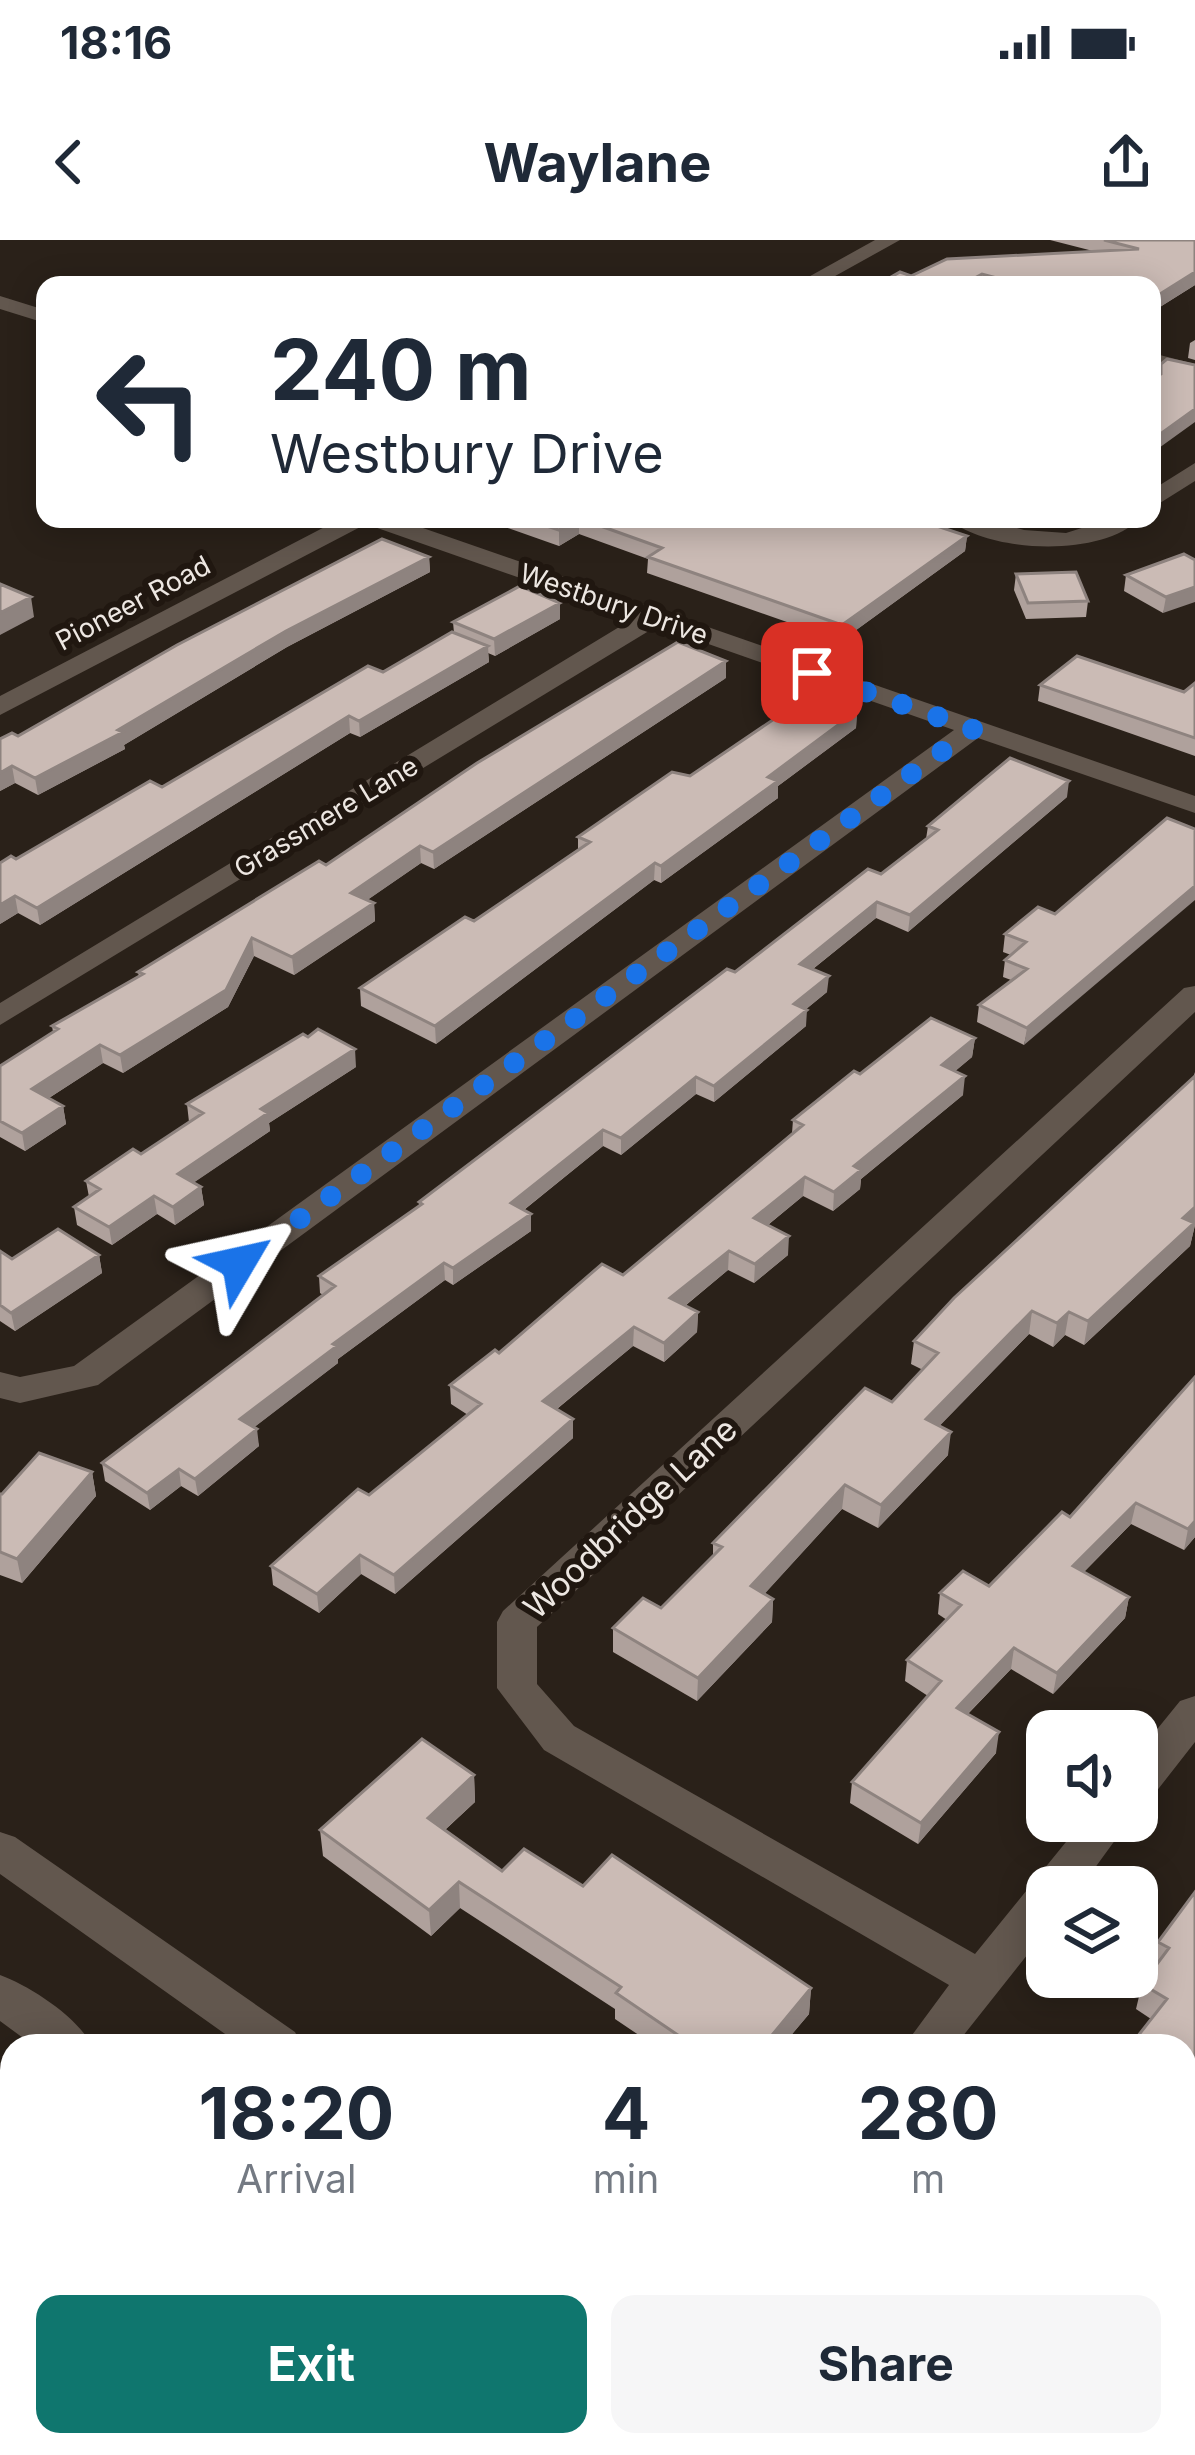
<!DOCTYPE html>
<html lang="en">
<head>
<meta charset="utf-8">
<style>
  body { margin:0; font-family:Inter,sans-serif; background:#f6f6f7; color:#1f2937; height:100vh; display:flex; flex-direction:column; font-size:45px; white-space:nowrap }
  * { box-sizing:border-box; margin:0 }
  p { font-size:39px; color:#747a83 }
  .icon { flex:none; width:66px; height:66px; fill:none; stroke:currentColor; stroke-width:2; stroke-linecap:round; stroke-linejoin:round }
  .map { position:relative; flex:1; overflow:hidden }
  .details { position:absolute; left:0px; top:1794px; width:1197px; height:423px; display:flex; flex-direction:column; background:#fff; border-radius:36px 36px 0 0; box-shadow:0 6px 30px #0003 }
  .details>* { flex:none }
  .hud { position:absolute; left:36px; top:36px; width:1125px; height:252px; border-radius:24px; box-shadow:0 6px 30px #0003; background:#fff; color:#1f2937; overflow:hidden }
  .controls { position:absolute; left:1026px; top:1470px; display:grid; gap:24px }
  .controls a { display:grid; place-items:center; width:132px; height:132px; border-radius:24px; background:#fff; box-shadow:0 6px 30px #0003; font-size:60px }
  .pin { position:absolute; display:grid; place-items:center; width:102px; height:102px; color:#fff; margin:-51px; border-radius:24px; box-shadow:0 6px 18px #0006 }
  .me { position:absolute; width:132px; margin:-66px; rotate:54deg; stroke-linejoin:round; filter:drop-shadow(0 0 9px #0008) }
  .turn { display:flex; align-items:center; gap:42px; height:252px; padding:0 36px; font-size:54px }
  .turn .icon { width:156px; height:156px; stroke-width:2.5 }
  .turn b { display:block; font-size:84px; line-height:102px }
  .eta { display:flex; justify-content:space-evenly; align-items:center; height:204px; text-align:center }
  .eta b { font-size:72px; font-weight:700; line-height:84px }
  .button { display:flex; gap:24px; margin-top:auto; padding:24px 36px }
  .button a { flex:1; height:138px; border-radius:24px; background:#0f766e; color:#fff; font-size:48px; font-weight:700; line-height:138px; text-align:center }
  .button a+a { background:#f6f6f7; color:#1f2937 }
  .status { display:flex; justify-content:space-between; align-items:center; height:84px; padding:0 60px; background:#fff; direction:ltr }
  .status svg { height:33px; fill:currentColor }
  header { display:flex; justify-content:space-between; align-items:center; height:156px; padding:0 36px; background:#fff; font-size:54px; font-weight:700 }
  .map>svg:first-child { display:block }
</style>
</head>
<body>
<div class="status"><b>18:16</b><svg viewBox="0 0 49 12"><path d="M0 12V9h3v3zM5 12V6h3v6zM10 12V3h3v9zM15 12V0h3v12zM26 1h20v11H26zM47 4h2v5h-2z"/></svg></div>
<header><svg class="icon" aria-label="back" viewBox="0 0 24 24"><path d="M15 5l-7 7 7 7"/></svg>Waylane<svg class="icon" aria-label="share" viewBox="0 0 24 24"><path d="M12 15V3M7 8l5-5 5 5M5 13v7h14v-7"/></svg></header>
<div class="map">
<svg width="1195" height="2215" viewBox="0 0 1195 2215">
  <rect width="100%" height="100%" fill="#2a2119"/>
  <g fill="none" stroke-linecap="round" stroke-linejoin="round">
    <path fill="#62574e" fill-rule="evenodd" d="M875 0H900L819 45H794Z
      M0 56 45 70V83L0 69Z
      M1152 113 1195 124V137L1152 126Z
      M1195 223V241L1152 268V250Z
      M340 279H397L1195 556V573L978 498 98 1145 20 1163 0 1158V1132L20 1137 74 1126 954 490 657 386 0 785V763L634 378 366 284 0 475V456Z
      M949 279H985L1024 290 1066 293 1110 279H1139C1102 318 987 313 949 279Z
      M1195 746V772L537 1387V1444L574 1486 975 1714 1083 1581H1129L1081 1647H1047V1690L955 1806H904L949 1745 544 1510 497 1448V1382L503 1371 1184 748Z
      M1195 1456V1502L1152 1557 1137 1562V1514L1180 1461Z"/>
    <path fill="#62574e" fill-rule="evenodd" d="M0 1592 15 1597 295 1792 302 1806H242L0 1634Z
      M0 1735C30 1746 78 1777 92 1806H34L0 1781Z
      M448 2205H506L502 2215H444Z
      M586 2205H648L652 2215H590Z
      M815 2205H877L881 2215H819Z"/>
  </g>
  <path fill="#afa19c" d="M1050 0H1195V45L1152 72V45H877L911 36 1093 11Z
    M1195 100V120L1188 118 1190 103Z
    M482 279H916L967 296 965 311 841 401 647 333 648 319 579 294 559 306Z
    M1184 314 1163 373 1124 351 1126 335Z
    M429 317 430 332 287 407 124 505 125 509 38 555 15 543 0 551V499L18 496Z
    M1016 334 1088 361 1086 377 1026 379 1014 350Z
    M560 379 495 416 488 413 489 422 360 497 350 493 40 685 18 673 0 684 16 619 162 547 383 432 454 393 453 382Z
    M726 438 434 629 421 623 367 660 374 663 375 681 294 735 254 716 228 767 123 833 103 823 49 858 63 866 66 884 25 911 0 897V826L53 792 52 786 139 737 138 732 326 625Z
    M1195 443V516L1038 461 1040 445 1184 452Z
    M857 471 856 488 778 546V558L661 643 654 640 436 804 361 766 360 748 474 681 578 610V597L690 536Z
    M1067 557 908 692 876 678 813 729 827 752 806 769V786L714 862 696 854 621 915 603 906 524 970 531 991 453 1045 445 1040 338 1119V1123L254 1187 259 1206 198 1256 181 1246 150 1270 105 1241 102 1223 323 1055 320 1053 319 1036 419 966V962L735 732 881 634 926 599 928 586Z
    M1055 674 1024 805 977 782 979 765 1011 740 1003 737 1005 720 1011 715 1003 712 1005 694Z
    M975 798 972 817 955 831 963 855 861 939 860 949 833 971 803 956 768 985 788 1015 754 1043 728 1030 685 1066 698 1072 697 1092 664 1122 633 1106 557 1169 573 1179V1198L395 1354 361 1334 319 1373 273 1345 271 1326 369 1255 468 1175 451 1164 450 1145 623 1035 792 893 793 880 860 834Z
    M356 827 269 883 270 891 194 942 201 947 204 965 175 985 157 974 112 1005 77 985 74 967 89 957 86 941 141 914 189 882 187 864Z
    M1195 832V985L1190 1006 1084 1105 1065 1095 1053 1107 1029 1094 939 1186 948 1215 878 1288 842 1269 764 1354 773 1359 772 1382 697 1461 613 1412V1388L661 1368 713 1316V1303L892 1162 923 1130 911 1124 914 1101 1193 838Z
    M0 1011 12 1019 99 1015 102 1033 15 1091 0 1081Z
    M1195 1137V1297L1184 1310 1131 1284 1084 1332 1129 1357 1125 1378 1053 1454 1011 1429 968 1474 996 1513 918 1604 850 1563 852 1542 928 1456 905 1441 907 1420 947 1380 938 1374 940 1353 989 1346 1070 1277Z
    M92 1232 96 1256 22 1343 0 1335V1254Z
    M474 1535 475 1562 445 1590 502 1631 583 1646 811 1748 809 1774 782 1806H655L615 1779V1769L460 1668 431 1696 323 1616 320 1590Z
    M1195 1652V1869L1185 1882V1806L1151 1779 1136 1769 1142 1744 1153 1728 1152 1727 1158 1702Z"/>
  <path fill="#8e837f" d="M1195 32V45L1152 72V59Z
    M982 34 981 45H962Z
    M1195 169V182L1152 213V200Z
    M579 279V294L559 306V290Z
    M967 296 965 311 841 401 842 385Z
    M429 317 430 332 287 407 124 505 125 509 38 555 35 538 286 391Z
    M1195 347V362L1163 373 1166 357Z
    M31 357 34 377 0 395V373Z
    M560 363V379L495 416 494 399Z
    M488 406 489 422 360 497 359 481Z
    M726 421V438L434 629 433 612Z
    M857 471 856 488 778 546V558L661 643V626L768 537Z
    M349 476 350 493 40 685 37 668Z
    M12 526 15 543 0 551V533Z
    M1069 541 1067 557 908 692 910 675Z
    M420 606 421 623 353 670 351 653Z
    M655 623 654 640 436 804 435 786Z
    M1195 646V660L1024 805 1027 788Z
    M15 656 18 673 0 684V665Z
    M877 662 876 678 799 740 800 724Z
    M374 663 375 681 294 735 292 717Z
    M252 698 254 716 228 767 123 833 120 815Z
    M829 736 827 752 793 780 794 764Z
    M807 770 806 786 714 862V846Z
    M975 798 972 817 940 844 942 825Z
    M100 805 103 823 35 867 32 849Z
    M355 809 356 827 269 883 270 891 180 952 178 934 261 869Z
    M965 836 963 855 861 939 860 949 833 971 834 952 854 926Z
    M696 837V854L621 915V898Z
    M63 866 66 884 25 911 22 893Z
    M603 890V906L511 980V963Z
    M805 937 803 956 753 997 754 978Z
    M201 947 204 965 175 985 173 967Z
    M154 956 157 974 112 1005 109 987Z
    M1195 967V985L1190 1006 1084 1105 1088 1081Z
    M531 974V991L453 1045V1028Z
    M789 996 788 1015 754 1043 755 1024Z
    M729 1011 728 1030 670 1078V1058Z
    M99 1015 102 1033 15 1091 11 1073Z
    M444 1023 445 1040 338 1119V1123L243 1196 240 1179 333 1104Z
    M1032 1071 1029 1094 923 1203 926 1179Z
    M698 1072 697 1092 664 1122V1103Z
    M1069 1072 1065 1095 1053 1107 1057 1083Z
    M634 1087 633 1106 543 1180V1161Z
    M573 1179V1198L395 1354 394 1335Z
    M257 1189 259 1206 198 1256 195 1239Z
    M951 1192 948 1215 878 1288 881 1265Z
    M179 1229 181 1246 150 1270 147 1253Z
    M92 1232 96 1256 22 1343 17 1319Z
    M845 1245 842 1269 750 1370 751 1346Z
    M1136 1263 1131 1284 1069 1347 1073 1326Z
    M1195 1281V1297L1184 1310 1188 1289Z
    M360 1315 361 1334 319 1373 317 1354Z
    M1129 1357 1125 1378 1053 1454 1057 1433Z
    M773 1359 772 1382 697 1461 698 1438Z
    M1014 1408 1011 1429 953 1489 957 1468Z
    M999 1492 996 1513 918 1604 921 1583Z
    M474 1535 475 1562 429 1604 428 1578Z
    M459 1642 460 1668 431 1696 429 1670Z
    M811 1748 809 1774 782 1806H763Z
    M1195 1853V1869L1185 1882V1866Z
    M57 2205H64V2215H56Z"/>
  <path fill="#cbbbb5" stroke="#8e837f" stroke-width="3" d="M1104 0H1195V32L1152 59V45H1023L982 34 962 45H877L900 32 911 36 947 19 1139 9Z
    M291 39 310 45H277Z
    M1167 119 1195 125V169L1152 200V140L1161 134V124Z
    M526 279H577L559 290Z
    M581 279H916L967 296 842 385 648 317 662 308Z
    M382 299 429 317 286 391 118 490 123 492 35 538 12 526 0 533V499L12 493 18 496 177 405Z
    M1184 314 1195 320V347L1166 357 1126 335Z
    M1076 332 1088 361 1028 363 1016 334Z
    M0 344 31 357 0 373Z
    M520 346 560 363 494 399 453 382Z
    M452 392 488 406 359 481 349 476 37 668 15 656 0 665V623L11 616 16 619 150 541 162 547 368 426 383 432Z
    M678 402 726 421 433 612 420 606 351 653 374 663 292 717 252 698 226 750 120 815 100 805 32 849 63 866 22 893 0 881V826L58 789 52 786 143 734 138 732 319 621 326 625 477 523Z
    M1077 416 1184 452 1195 443V498L1040 445Z
    M811 454 857 471 768 537 778 541 661 626 655 623 435 786 360 748 465 677 474 681 590 602 578 597 672 532 690 536Z
    M1010 518 1069 541 910 675 877 662 800 724 829 736 794 764 807 770 714 846 696 837 621 898 603 890 511 963 531 974 453 1028 444 1023 333 1104 337 1106 240 1179 257 1189 195 1239 179 1229 147 1253 102 1223 335 1046 319 1036 422 964 419 962 727 729 735 732 868 629 881 634 938 590 928 586Z
    M1167 578 1195 589V646L1027 788 979 765 1027 729 1005 720 1026 702 1005 694 1038 667 1055 674Z
    M931 778 975 798 942 825 965 836 854 926 861 930 834 952 805 937 754 978 789 996 755 1024 729 1011 670 1058 698 1072 664 1103 634 1087 543 1161 573 1179 394 1335 360 1315 317 1354 271 1326 358 1249 369 1255 481 1164 450 1145 495 1110 499 1113 602 1024 623 1035 803 885 793 880 854 831 860 834Z
    M318 789 355 809 261 869 268 873 178 934 201 947 173 967 154 956 109 987 74 967 100 949 86 941 133 909 141 914 203 873 187 864 303 794 308 797Z
    M1195 836V967L1183 978 1194 983 1088 1081 1069 1072 1057 1083 1032 1071 926 1179 951 1192 881 1265 845 1245 751 1346 773 1359 698 1438 613 1388 643 1358 661 1368 722 1307 713 1303 865 1148 892 1162 938 1113 914 1101 954 1058Z
    M58 989 99 1015 11 1073 0 1065V1011L12 1019Z
    M1195 1137V1281L1188 1289 1136 1263 1073 1326 1129 1357 1057 1433 1014 1408 957 1468 999 1492 921 1583 852 1542 941 1441 907 1420 961 1365 940 1353 963 1331 989 1346 1062 1272 1070 1277Z
    M39 1213 92 1232 17 1319 0 1312V1254H2Z
    M422 1499 474 1535 428 1578 502 1631 524 1609 583 1646 612 1615 811 1748 763 1806H694L616 1753 621 1747 459 1642 429 1670 320 1590Z
    M1195 1652V1853L1185 1866V1806H1130L1167 1759 1142 1744 1169 1708 1158 1702Z
    M12 2119V2205H57L56 2215H0V2120Z"/>
  <g fill="none" stroke-linecap="round" stroke-linejoin="round">
    <path stroke="#1a73e8" stroke-width="21" stroke-dasharray="0 37.8" d="M239 1023 973 489 812 433"/>
  </g>
  <g text-anchor="middle" dominant-baseline="central" stroke-width="12" stroke-linejoin="round" paint-order="stroke">
    <g font-size="27" fill="#ede7e2" stroke="#201710">
      <text transform="translate(133 363) rotate(-28)">Pioneer Road</text>
      <text transform="translate(614 364) rotate(19)">Westbury Drive</text>
      <text transform="translate(326 577) rotate(-31)">Grassmere Lane</text>
    </g>
    <g font-size="33" fill="#ede7e2" stroke="#201710">
      <text transform="translate(630 1278) rotate(-43)">Woodbridge Lane</text>
    </g>
  </g>
</svg>
<div class="controls">
<a><svg class="icon" aria-label="sound" viewBox="0 0 24 24"><path d="M4 9h4l5-4v14l-5-4H4zM17 9q2 3 0 6"/></svg></a>
<a><svg class="icon" aria-label="layers" viewBox="0 0 24 24"><path d="M12 4l9 5-9 5-9-5zM3 14l9 5 9-5"/></svg></a>
</div>
<div class="pin" style="left:812px;top:433px;background:#d93025"><svg class="icon" aria-label="arrive" viewBox="0 0 24 24"><path d="M6 21V4h12l-3 4 3 4H6"/></svg></div>
<svg class="me" style="left:239px;top:1023px" viewBox="-20 -20 40 40"><path d="M0-17L14 15 0 8-14 15z" fill="#1a73e8" stroke="#fff" stroke-width="4"/></svg>
<div class="hud">
<div class="turn"><svg class="icon" aria-label="left" viewBox="0 0 24 24"><path d="M17 20v-9H6M10 6l-5 5 5 5"/></svg><div><b>240 m</b>Westbury Drive</div></div>
</div>
<section class="details">
<div class="eta">
<div><b>18:20</b><p>Arrival</p></div>
<div><b>4</b><p>min</p></div>
<div><b>280</b><p>m</p></div>
</div>
<div class="button"><a>Exit</a><a>Share</a></div>
</section>
</div>
</body>
</html>
